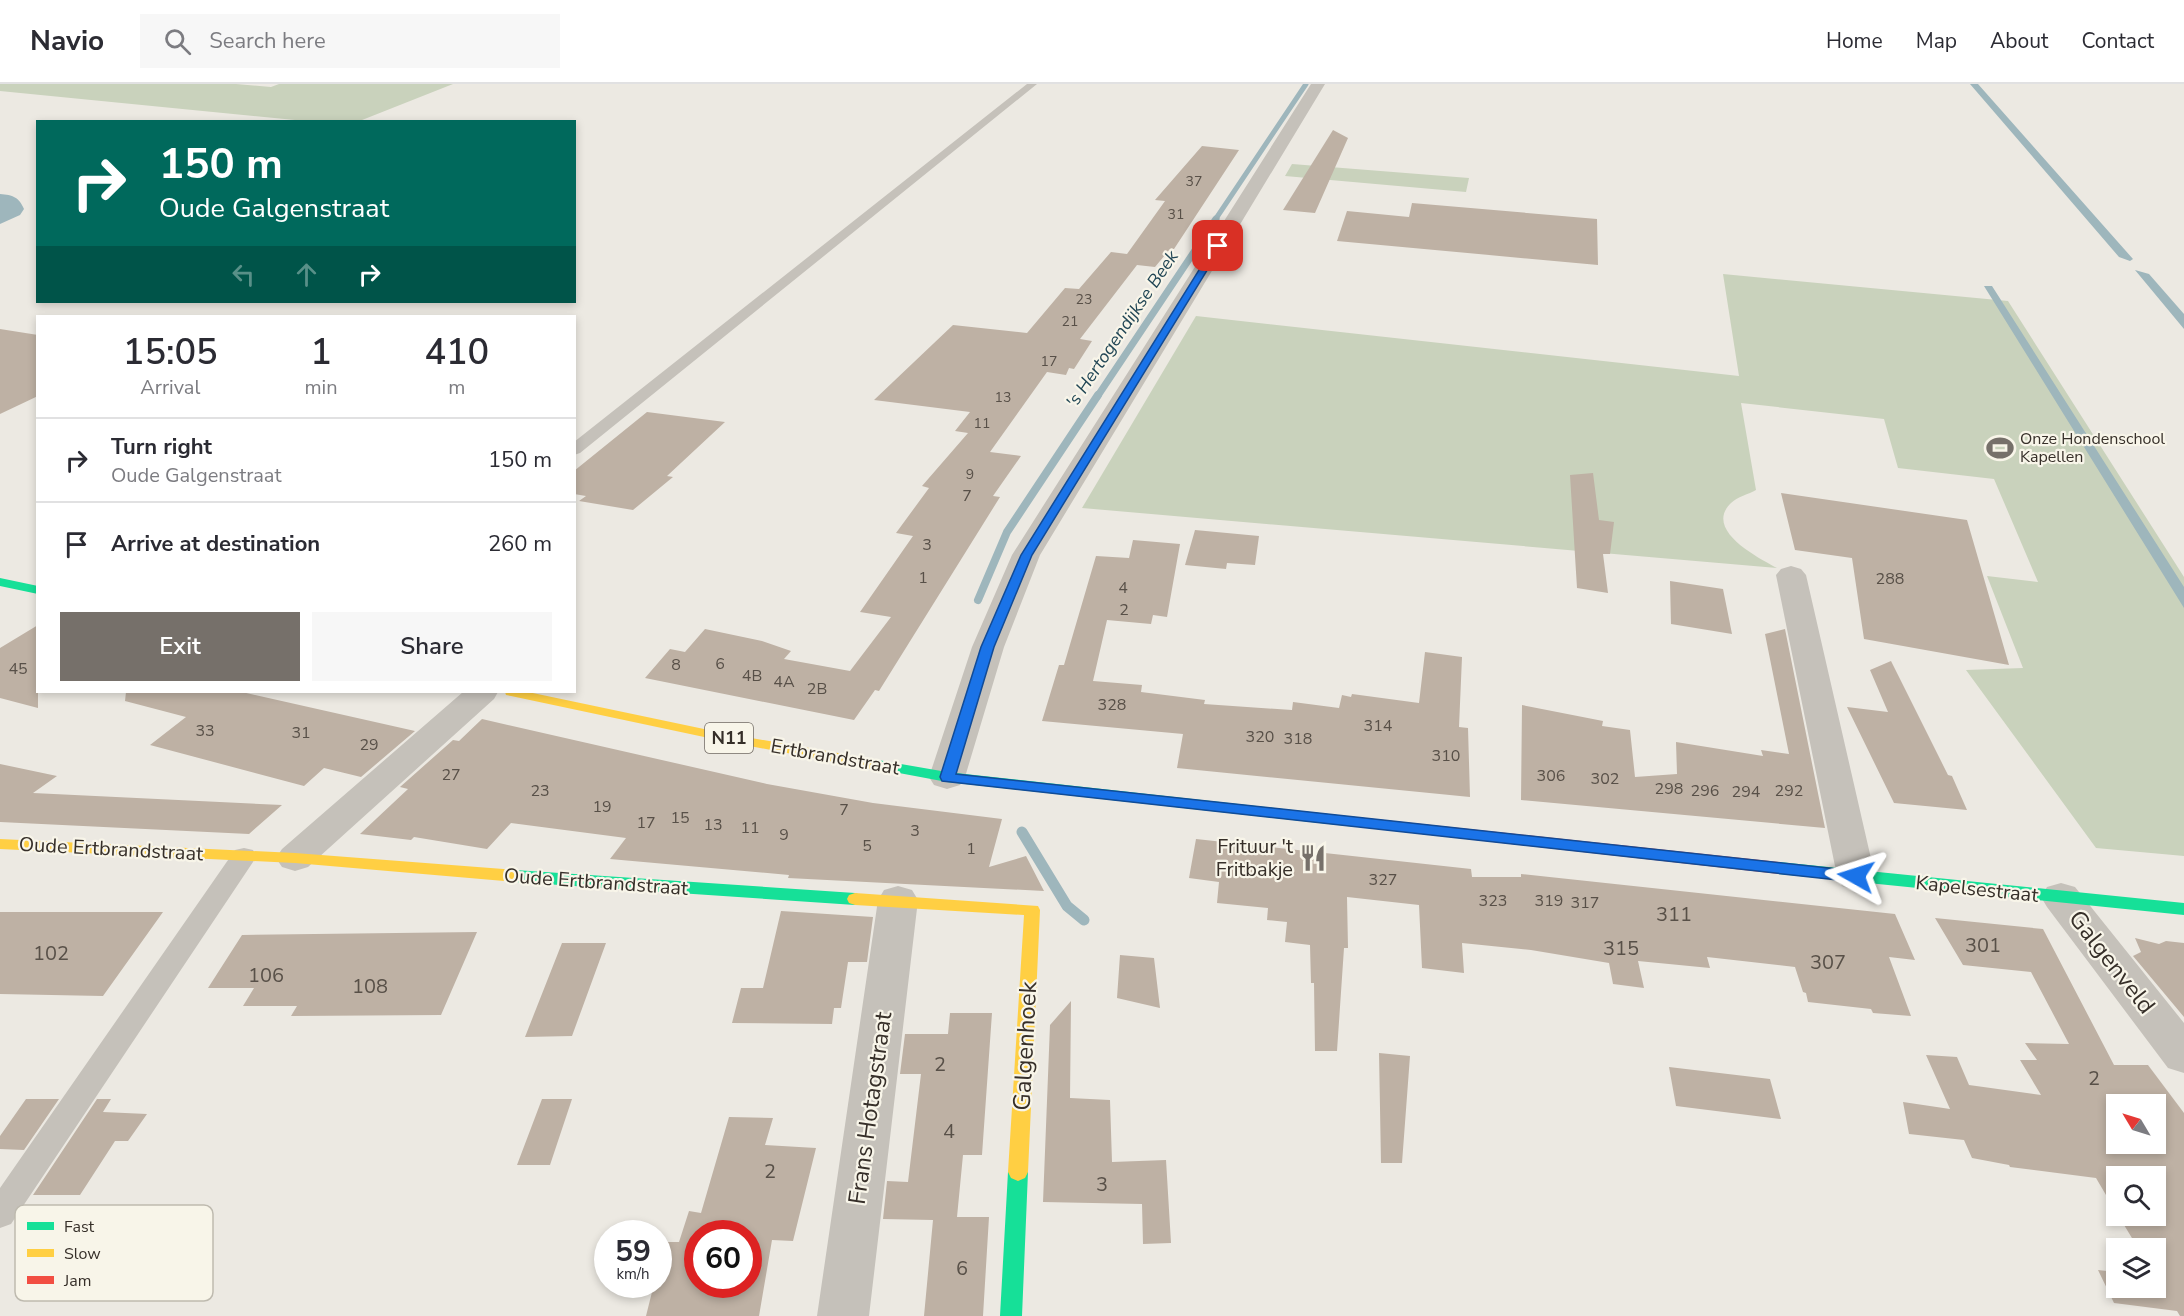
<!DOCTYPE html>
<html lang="en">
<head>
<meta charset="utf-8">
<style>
  body { margin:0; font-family:"Nunito Sans",sans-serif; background:#f7f7f7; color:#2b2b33; height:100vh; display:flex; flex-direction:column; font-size:22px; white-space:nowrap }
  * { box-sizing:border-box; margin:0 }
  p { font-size:20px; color:#7c7c81 }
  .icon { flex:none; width:33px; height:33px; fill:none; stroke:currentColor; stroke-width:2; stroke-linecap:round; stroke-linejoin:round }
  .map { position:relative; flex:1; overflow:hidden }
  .drawer { position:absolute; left:36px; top:231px; width:540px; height:378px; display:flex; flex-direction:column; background:#fff; border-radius:0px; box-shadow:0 3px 9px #0003 }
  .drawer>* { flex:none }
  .hud { position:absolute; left:36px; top:36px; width:540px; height:183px; border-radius:0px; box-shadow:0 3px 9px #0003; background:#00695c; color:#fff; overflow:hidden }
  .needle { width:39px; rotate:308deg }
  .fabs { position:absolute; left:2106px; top:1010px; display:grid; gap:12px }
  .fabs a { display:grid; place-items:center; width:60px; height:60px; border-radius:0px; background:#fff; box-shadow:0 3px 9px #0003; font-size:30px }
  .speed { position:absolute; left:594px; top:1136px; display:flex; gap:12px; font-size:30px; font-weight:700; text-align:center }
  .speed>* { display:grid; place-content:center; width:78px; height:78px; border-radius:50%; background:#fff; box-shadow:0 3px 9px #0003; line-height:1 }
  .speed small { font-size:15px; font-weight:400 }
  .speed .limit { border:9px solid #d22; background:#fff; color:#111 }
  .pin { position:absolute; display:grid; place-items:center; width:51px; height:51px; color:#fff; margin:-26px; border-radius:12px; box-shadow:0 3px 9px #0006 }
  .me { position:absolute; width:66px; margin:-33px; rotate:276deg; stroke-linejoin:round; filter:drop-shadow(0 0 4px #0008) }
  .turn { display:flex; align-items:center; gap:21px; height:126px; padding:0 24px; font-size:27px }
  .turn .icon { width:78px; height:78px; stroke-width:2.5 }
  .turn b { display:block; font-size:42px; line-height:51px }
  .lanes { display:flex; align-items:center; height:57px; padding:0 24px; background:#0003; justify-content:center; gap:30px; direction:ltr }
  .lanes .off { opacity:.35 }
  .eta { display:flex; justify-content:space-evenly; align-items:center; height:102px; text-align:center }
  .eta b { font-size:36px; font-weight:600; line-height:42px }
  .cta { display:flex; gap:12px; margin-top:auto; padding:12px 24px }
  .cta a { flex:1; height:69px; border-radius:0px; background:#76706a; color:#fff; font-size:24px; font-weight:600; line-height:69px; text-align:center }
  .cta a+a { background:#f7f7f7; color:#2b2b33 }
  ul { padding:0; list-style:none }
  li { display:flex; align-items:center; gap:18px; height:84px; padding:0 24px; border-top:2px solid #e1e1e2 }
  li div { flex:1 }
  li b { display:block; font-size:22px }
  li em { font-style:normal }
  header { display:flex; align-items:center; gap:36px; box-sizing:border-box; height:84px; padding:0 30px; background:#fff; border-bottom:2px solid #e1e1e2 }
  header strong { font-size:28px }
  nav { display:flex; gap:33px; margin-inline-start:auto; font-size:21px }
  .search { width:420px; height:54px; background:#f7f7f7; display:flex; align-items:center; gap:15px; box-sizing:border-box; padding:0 21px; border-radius:0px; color:#7c7c81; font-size:22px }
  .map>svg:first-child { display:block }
</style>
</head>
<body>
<header>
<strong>Navio</strong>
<div class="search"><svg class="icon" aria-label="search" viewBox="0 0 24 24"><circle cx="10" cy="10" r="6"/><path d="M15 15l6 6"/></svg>Search here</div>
<nav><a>Home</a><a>Map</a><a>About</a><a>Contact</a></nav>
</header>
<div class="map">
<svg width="2184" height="1232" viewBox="0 0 2184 1232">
  <rect width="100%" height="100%" fill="#ece9e2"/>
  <path fill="#c9d2bc" d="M0 0H236L271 3 279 0H453L357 38 305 37 0 7Z
    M1292 80 1469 94 1466 108 1285 92Z
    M1723 190 2008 217 2184 493V772L2096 764 1966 586 2023 584 1987 492 2038 498 1994 395 1898 384 1884 335 1741 319 1756 406C1749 410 1737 413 1731 419 1703 446 1759 474 1777 484L1082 424 1196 232 1739 292Z"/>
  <path fill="#9eb6bc" d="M1970 0H1978L2133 175 2130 177 2119 173Z
    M0 110C13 111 19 113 24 125L20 131 0 140Z
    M2135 186 2149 190 2184 230V245Z
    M1984 202H1992L2184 503V524Z"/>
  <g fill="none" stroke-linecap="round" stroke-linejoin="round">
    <path stroke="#9eb6bc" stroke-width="5" d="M1215 136 1306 0"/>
    <path stroke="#9eb6bc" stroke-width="7" d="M1097 313 1216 135"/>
    <path stroke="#9eb6bc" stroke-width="8" d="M978 516 1007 448 1098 311"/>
    <path stroke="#9eb6bc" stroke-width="11" d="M1022 748 1067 822 1084 836"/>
  </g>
  <path fill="#beb1a4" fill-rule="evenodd" d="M1333 46 1348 54 1315 129 1283 126Z
    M1202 62 1239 66 1174 165H1170L1155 183 1137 181 1080 255 1092 257 1074 285 1069 284 1066 291 1047 288 990 368 1021 372 993 412 1000 413 879 607 875 606 854 636 645 594 670 565 685 568 705 545 762 557 791 567 784 575 850 587 891 533 860 528 913 452 896 449 929 404 922 402 968 349 955 347 970 328 874 316 953 241 1027 249 1065 204 1079 205 1111 168 1127 170 1165 117 1155 116Z
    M1412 119 1597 135 1598 181 1337 157 1347 127 1409 133Z
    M0 245 38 251V312L0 330Z
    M647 328 725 338 667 392 673 393 633 426 579 417 586 412 574 410V387Z
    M1593 389 1599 436 1614 438 1610 470H1603L1608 509 1577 504 1570 391Z
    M1781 409 1967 436 2009 581 1864 555 1852 474 1795 466Z
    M1195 446 1259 452 1255 481 1227 479 1226 485 1185 481Z
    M1133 456 1180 460 1167 533 1153 531 1151 540 1107 536 1093 597 1142 601 1141 608 1205 616 1204 620 1292 626 1293 618 1339 624 1342 611 1351 613 1352 610 1419 619 1425 568 1462 573 1459 643 1468 644 1470 713 1177 684 1183 650 1042 637 1059 581H1064L1096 472 1129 474Z
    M1670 497 1723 505 1732 550 1671 540Z
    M38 541V624L0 614V564Z
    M1785 545 1825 744 1521 716 1522 621 1603 637 1602 642 1630 646 1635 693 1677 690 1676 658 1763 672 1761 666 1789 670 1765 550Z
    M1891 577 1948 691 1952 692 1967 726 1894 719 1847 623 1888 628 1870 586Z
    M126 608H242L415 647 361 693 324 684 304 702 150 661 186 633 125 617Z
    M482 635 767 700 873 719 1002 735 989 783 1026 772 1044 807 788 794 789 791 610 775 626 754 511 739 487 765 414 753 411 756 360 750 408 705 400 703 453 656 459 657Z
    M0 680 57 692 33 709 282 721 249 750 0 738Z
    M1196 755 1471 785 1472 793H1521V790L1895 830 1915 876 1889 873 1911 932 1873 929 1871 925 1808 918 1806 909 1803 908 1795 883 1707 873 1710 884 1638 877 1644 904 1613 900 1609 879 1531 866 1462 859 1464 889 1422 884 1419 821 1347 813 1348 864H1344L1337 967H1315L1314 899H1311L1310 861 1285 858 1287 838 1267 836 1268 824 1217 819 1219 798 1189 794Z
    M781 827 873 833 867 878H848L841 924H834L832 940 732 939 741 904H763Z
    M0 828H163L103 912 0 910Z
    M1935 834 2043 845 2114 981H2148L2184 1029V1232H2180L2177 1227 2114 1219 2098 1186 2116 1188V1203H2156V1164H2138L2118 1131H2156V1092H2116V1128L2096 1094 2010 1083 2009 1081 1972 1074 1964 1056 1909 1050 1903 1018 1950 1025 1926 971 1957 973 1969 1001 2041 1011 2020 976H2037L2025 959 2069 960 2031 888 1963 881ZM2116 1020H2156V1059H2116Z
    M477 848 441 931 291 932 297 922H243L254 904H208L242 851Z
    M2135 854 2159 860 2166 857 2184 859V933L2133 872 2141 868Z
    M562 859H606L572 952 525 953Z
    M1120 871 1154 874 1160 924 1117 914Z
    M1071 917 1070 1014 1110 1016 1112 1078 1166 1076 1171 1159 1143 1160 1142 1120 1043 1118 1050 941Z
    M950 929H992L982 1071H963L957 1133H989L983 1232H924L933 1136 883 1135 887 1097 908 1098 921 990H900L905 950H948Z
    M1379 969 1410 972 1402 1079H1381Z
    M1669 983 1770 995 1781 1035 1676 1022Z
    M26 1015H59L24 1066 0 1065V1052Z
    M97 1015H111L103 1028 147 1030 128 1057H115L80 1111H33Z
    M542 1015H572L550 1081H517Z
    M729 1033 773 1034 765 1061 816 1064 793 1157 772 1156 759 1232H646L654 1200H658V1158H679L689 1127 701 1129ZM698 1149H748V1200H698Z"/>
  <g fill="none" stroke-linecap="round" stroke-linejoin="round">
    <path fill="#c5c1ba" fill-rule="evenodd" d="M1027 0H1037L580 369 574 371V358Z
      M244 764 253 766 256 772 253 778 11 1140 0 1144V1104L235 766Z"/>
    <path fill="#c5c1ba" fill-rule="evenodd" d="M1311 0H1325L1040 471 1004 563 965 693 960 701 947 705 934 701 929 693 972 563 1012 471Z
      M1791 482 1801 485 1806 491 1875 792 1870 802 1856 806 1842 802 1837 792 1776 491 1781 485Z
      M463 608H498L494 615 308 783 295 787 282 783 276 774 282 765Z
      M2061 799 2075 803 2184 939V989L2168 984 2047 823 2041 813 2047 803Z
      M898 802 912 806 918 816 869 1232H817L878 816 884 806Z"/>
    <path fill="#16e098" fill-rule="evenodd" d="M0 494 38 502V510L0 502Z
      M872 675 947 688 1356 733 1361 734 1364 738 1361 742 1356 743 947 698 867 683 865 680 867 677Z
      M1779 778 2184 819V831L1779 790 1773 788 1771 784 1773 780Z
      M515 786 855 809 861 811 863 815 861 819 855 821 515 798 509 796 507 792 509 788Z
      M1018 1079 1025 1082 1028 1088 1022 1232H1000L1008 1088 1011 1082Z"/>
    <path fill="#ffcf43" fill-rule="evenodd" d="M505 608H528L723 649 872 675 879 680 872 685 723 657 511 612 506 611Z
      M0 755 295 769 515 786 521 788 523 792 521 796 515 798 295 779 0 765Z
      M855 809 1038 822 1040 826 1028 1088 1025 1094 1018 1097 1011 1094 1008 1088 1024 831 855 821 849 819 847 815 849 811Z"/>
    <path fill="#f24e42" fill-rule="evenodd" d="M1356 733 1779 778 1785 780 1787 784 1785 788 1779 790 1351 742 1348 738 1351 734Z"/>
  </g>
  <path fill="#1a73e8" stroke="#114b97" stroke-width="1.5" d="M1218 159 1222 162 1032 471 994 563 956 690 1856 787 1861 788 1864 792 1861 796 1856 798 942 697 940 693 981 563 1021 471 1214 162Z"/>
  <defs>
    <symbol id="stadium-bare" viewBox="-9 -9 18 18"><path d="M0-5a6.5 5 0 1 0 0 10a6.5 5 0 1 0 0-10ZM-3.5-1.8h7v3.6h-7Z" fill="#76706a" stroke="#f8f5e9" stroke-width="2.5" paint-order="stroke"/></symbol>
    <symbol id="restaurant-bare" viewBox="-9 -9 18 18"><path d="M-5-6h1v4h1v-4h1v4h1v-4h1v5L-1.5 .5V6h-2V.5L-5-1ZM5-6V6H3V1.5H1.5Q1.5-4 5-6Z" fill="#76706a" stroke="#f8f5e9" stroke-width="2.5" paint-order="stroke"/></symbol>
  </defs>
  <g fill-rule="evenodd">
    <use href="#stadium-bare" x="1981" y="345" width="38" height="38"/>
    <use href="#restaurant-bare" x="1294" y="755" width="38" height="38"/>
  </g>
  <g text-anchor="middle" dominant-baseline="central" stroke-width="4.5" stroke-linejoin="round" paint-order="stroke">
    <g font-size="14" fill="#585048">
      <text x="1194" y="97">37</text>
      <text x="1176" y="130">31</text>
      <text x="1084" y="215">23</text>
      <text x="1070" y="237">21</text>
      <text x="1049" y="277">17</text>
      <text x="1003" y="313">13</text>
      <text x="982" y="339">11</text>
      <text x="970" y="390">9</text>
    </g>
    <g font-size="16" fill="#362f29" stroke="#f8f5e9" text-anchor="start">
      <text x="2020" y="355">Onze Hondenschool<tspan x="2020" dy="18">Kapellen</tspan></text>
    </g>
    <g font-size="16" fill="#585048">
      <text x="967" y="412">7</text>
      <text x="927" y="461">3</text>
      <text x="923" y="494">1</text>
      <text x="1890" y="495">288</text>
      <text x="1123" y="504">4</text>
      <text x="1124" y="526">2</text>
      <text x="720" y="580">6</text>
      <text x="676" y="581">8</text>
      <text x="18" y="585">45</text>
      <text x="752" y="592">4B</text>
      <text x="784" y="598">4A</text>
      <text x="817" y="605">2B</text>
      <text x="1112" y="621">328</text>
      <text x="1378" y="642">314</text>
      <text x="205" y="647">33</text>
      <text x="301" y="649">31</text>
      <text x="1260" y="653">320</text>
      <text x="1298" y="655">318</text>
      <text x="369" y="661">29</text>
      <text x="1446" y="672">310</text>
      <text x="451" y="691">27</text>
      <text x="1551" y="692">306</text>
      <text x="1605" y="695">302</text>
      <text x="1669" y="705">298</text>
      <text x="540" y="707">23</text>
      <text x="1705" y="707">296</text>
      <text x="1789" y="707">292</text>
      <text x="1746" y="708">294</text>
      <text x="602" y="723">19</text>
      <text x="844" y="726">7</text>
      <text x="680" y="734">15</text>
      <text x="646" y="739">17</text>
      <text x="713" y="741">13</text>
      <text x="750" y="744">11</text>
      <text x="915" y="747">3</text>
      <text x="784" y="751">9</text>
      <text x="867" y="762">5</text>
      <text x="971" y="765">1</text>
      <text x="1383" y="796">327</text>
      <text x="1493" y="817">323</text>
      <text x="1549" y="817">319</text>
      <text x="1585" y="819">317</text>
    </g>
    <g font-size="18" font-style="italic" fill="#214655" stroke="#f8f5e9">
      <text transform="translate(1122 245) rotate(-56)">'s Hertogendijkse Beek</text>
    </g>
    <rect fill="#f8f5e9" stroke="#706a63" stroke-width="1.5" x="705" y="639" width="48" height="30" rx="4.5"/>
    <g font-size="18" font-weight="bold" fill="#362f29">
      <text x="729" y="654">N11</text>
    </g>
    <g font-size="20" fill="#362f29" stroke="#f8f5e9">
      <text transform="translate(835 673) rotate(10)">Ertbrandstraat</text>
      <text transform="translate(111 765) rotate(3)">Oude Ertbrandstraat</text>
      <text transform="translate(596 798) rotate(4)">Oude Ertbrandstraat</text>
      <text transform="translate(1977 805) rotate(6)">Kapelsestraat</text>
    </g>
    <g font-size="20" fill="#362f29" stroke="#f8f5e9" text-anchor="end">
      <text x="1293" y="762">Frituur 't<tspan x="1293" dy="23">Fritbakje</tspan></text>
    </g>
    <g font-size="20" fill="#585048">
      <text x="1674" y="830">311</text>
      <text x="1983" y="861">301</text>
      <text x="1621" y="864">315</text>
      <text x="51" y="869">102</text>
      <text x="1828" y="878">307</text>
      <text x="266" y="891">106</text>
      <text x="370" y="902">108</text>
      <text x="940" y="980">2</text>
      <text x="2094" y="994">2</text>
      <text x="949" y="1047">4</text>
      <text x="770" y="1087">2</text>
      <text x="1102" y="1100">3</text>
      <text x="962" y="1184">6</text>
    </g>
    <g font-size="24" fill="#362f29" stroke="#f8f5e9">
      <text transform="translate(2112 878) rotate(52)">Galgenveld</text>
      <text transform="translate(1025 962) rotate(-87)">Galgenhoek</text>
      <text transform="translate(870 1024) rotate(-82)">Frans Hotagstraat</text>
    </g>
  </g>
  <rect x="15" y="1121" width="198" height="96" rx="9" fill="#f8f5e9" stroke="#bebaaf" stroke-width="1.5"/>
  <rect x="27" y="1138" width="27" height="8" fill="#16e098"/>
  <rect x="27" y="1165" width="27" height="8" fill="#ffcf43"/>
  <rect x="27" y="1192" width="27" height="8" fill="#f24e42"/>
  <g font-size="16" fill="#362f29">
    <text x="64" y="1148">Fast</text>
    <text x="64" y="1175">Slow</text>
    <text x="64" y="1202">Jam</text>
  </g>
</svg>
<div class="fabs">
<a><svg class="needle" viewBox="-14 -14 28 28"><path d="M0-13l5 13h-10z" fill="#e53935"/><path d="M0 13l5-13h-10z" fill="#7c7c81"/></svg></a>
<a><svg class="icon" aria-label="search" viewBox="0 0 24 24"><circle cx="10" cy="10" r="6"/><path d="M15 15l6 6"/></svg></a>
<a><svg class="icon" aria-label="layers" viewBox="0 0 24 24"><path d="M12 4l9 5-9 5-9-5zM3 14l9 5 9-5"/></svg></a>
</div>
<div class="speed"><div>59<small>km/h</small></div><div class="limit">60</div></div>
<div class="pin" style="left:1218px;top:162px;background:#d93025"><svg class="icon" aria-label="arrive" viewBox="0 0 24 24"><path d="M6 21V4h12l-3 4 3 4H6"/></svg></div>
<svg class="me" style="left:1856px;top:792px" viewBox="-20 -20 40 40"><path d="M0-17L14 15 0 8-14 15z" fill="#1a73e8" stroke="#fff" stroke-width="4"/></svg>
<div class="hud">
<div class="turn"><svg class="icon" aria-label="right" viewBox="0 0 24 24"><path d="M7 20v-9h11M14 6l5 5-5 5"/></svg><div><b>150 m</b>Oude Galgenstraat</div></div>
<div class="lanes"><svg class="icon off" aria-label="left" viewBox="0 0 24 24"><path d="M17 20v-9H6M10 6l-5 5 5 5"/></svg><svg class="icon off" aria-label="ahead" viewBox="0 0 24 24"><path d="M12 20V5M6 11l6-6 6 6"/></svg><svg class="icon" aria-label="right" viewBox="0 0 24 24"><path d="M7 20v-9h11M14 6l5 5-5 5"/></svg></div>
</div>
<section class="drawer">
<div class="eta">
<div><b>15:05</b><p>Arrival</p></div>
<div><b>1</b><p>min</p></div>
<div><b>410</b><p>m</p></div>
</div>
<ul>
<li><svg class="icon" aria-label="right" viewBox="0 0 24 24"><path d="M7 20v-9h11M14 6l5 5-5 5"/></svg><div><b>Turn right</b><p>Oude Galgenstraat</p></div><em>150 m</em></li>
<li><svg class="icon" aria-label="arrive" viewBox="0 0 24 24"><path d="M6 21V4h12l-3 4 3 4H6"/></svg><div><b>Arrive at destination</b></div><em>260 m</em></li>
</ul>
<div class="cta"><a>Exit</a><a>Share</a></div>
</section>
</div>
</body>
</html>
